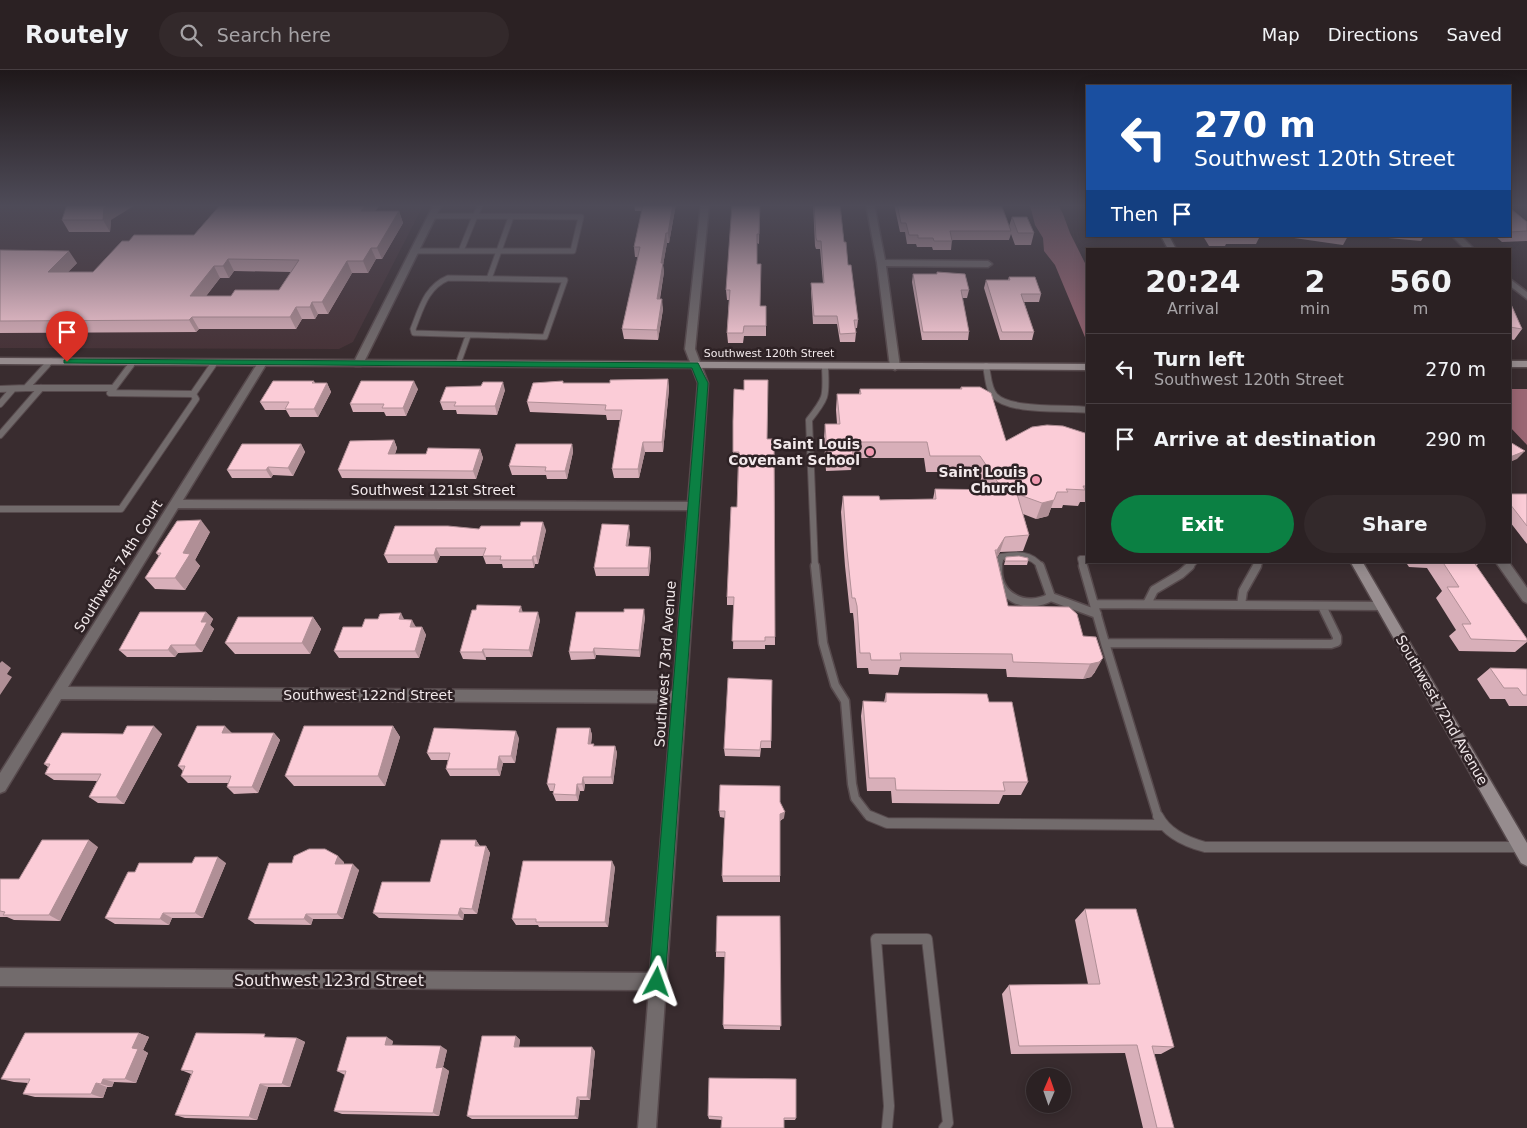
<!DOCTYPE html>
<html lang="en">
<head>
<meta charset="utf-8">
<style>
  body { margin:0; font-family:"DejaVu Sans",sans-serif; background:#33292b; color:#f1f3f6; height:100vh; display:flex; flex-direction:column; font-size:19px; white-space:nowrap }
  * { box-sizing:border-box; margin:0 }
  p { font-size:16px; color:#a6a3a6 }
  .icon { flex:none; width:28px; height:28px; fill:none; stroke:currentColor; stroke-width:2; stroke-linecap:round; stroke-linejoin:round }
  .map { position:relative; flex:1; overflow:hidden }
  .drawer { position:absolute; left:1086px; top:178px; width:425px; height:315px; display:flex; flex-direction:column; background:#2b2123; border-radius:0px; box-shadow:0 2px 12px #0003,0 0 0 1px #473e41 }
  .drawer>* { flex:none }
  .banner { position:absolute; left:1086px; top:15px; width:425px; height:152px; border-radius:0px; box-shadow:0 2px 12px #0003,0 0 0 1px #473e41; background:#1a4fa0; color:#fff; overflow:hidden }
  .needle { width:32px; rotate:2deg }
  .fabs { position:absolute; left:1026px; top:998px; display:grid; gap:10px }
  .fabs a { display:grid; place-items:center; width:45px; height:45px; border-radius:50%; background:#2b2123; box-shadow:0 2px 12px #0003,0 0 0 1px #473e41; font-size:25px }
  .pin { position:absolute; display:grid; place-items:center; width:42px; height:42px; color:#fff; margin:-51px -21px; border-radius:50% 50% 50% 0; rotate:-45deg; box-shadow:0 0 5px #0007 }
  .pin .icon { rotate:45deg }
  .me { position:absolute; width:55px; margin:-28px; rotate:4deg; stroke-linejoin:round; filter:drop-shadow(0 0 4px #0008) }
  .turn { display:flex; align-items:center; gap:18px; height:105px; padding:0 25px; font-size:22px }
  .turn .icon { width:65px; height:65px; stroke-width:2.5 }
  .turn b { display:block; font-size:35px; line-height:42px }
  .then { display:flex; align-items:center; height:48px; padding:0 25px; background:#0003; gap:10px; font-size:19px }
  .eta { display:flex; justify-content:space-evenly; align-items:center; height:85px; text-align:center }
  .eta b { font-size:30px; font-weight:700; line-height:35px }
  .action { display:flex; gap:10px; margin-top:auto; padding:10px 25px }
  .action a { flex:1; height:58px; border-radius:30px; background:#0b8043; color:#fff; font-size:20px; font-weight:700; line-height:58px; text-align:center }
  .action a+a { background:#33292b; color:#f1f3f6 }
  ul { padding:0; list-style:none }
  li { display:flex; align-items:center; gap:15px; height:70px; padding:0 25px; border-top:1px solid #473e41 }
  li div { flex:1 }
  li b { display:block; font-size:19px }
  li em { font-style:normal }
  header { display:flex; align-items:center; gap:30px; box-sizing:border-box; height:70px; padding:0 25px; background:#2b2123; border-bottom:1px solid #473e41 }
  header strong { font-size:24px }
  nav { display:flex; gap:28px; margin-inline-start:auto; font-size:18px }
  .search { width:350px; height:45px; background:#33292b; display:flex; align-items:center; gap:12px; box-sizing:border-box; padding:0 18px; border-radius:28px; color:#a6a3a6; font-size:19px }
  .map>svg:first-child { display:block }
</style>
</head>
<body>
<header>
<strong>Routely</strong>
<div class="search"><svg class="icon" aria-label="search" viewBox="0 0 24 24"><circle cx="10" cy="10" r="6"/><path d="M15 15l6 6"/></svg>Search here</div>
<nav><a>Map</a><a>Directions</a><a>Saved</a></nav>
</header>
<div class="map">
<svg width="1527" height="1058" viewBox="0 0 1527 1058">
  <rect width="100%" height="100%" fill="#392c2f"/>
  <path fill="#473338" d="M0 134H424L353 272 339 279 0 278Z"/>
  <path fill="#9a6673" d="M1028 134H1058L1063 144 1070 163 1087 197V272L1055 195 1044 181 1043 168 1035 155 1031 139Z
    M1510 319H1527V375L1510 357Z"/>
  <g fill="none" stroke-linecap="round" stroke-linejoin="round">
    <defs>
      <path id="lane-far3" d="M432 146H475L461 181
        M413 181H573L581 147 475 146 481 134
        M448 208 565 210 545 267 414 263 413 259C421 239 426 217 448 208Z
        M489 209 511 147
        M458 294 468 266
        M46 296 51 291
        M130 296 133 292
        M212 296 214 293"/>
      <path id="lane-far2" d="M47 295 26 318H114
        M131 295 110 323 193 324
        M986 296C988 305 988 319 995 326 1010 342 1066 337 1088 340
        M0 319 26 318
        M193 324 213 295
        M0 334 13 319
        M0 365 41 318
        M0 439H121L196 329 193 324
        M815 497 809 350C828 326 826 326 825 296
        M998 497 1001 487C1016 484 1031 483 1041 497
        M1083 497 1081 489H1088
        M1189 497 1195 491
        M1257 497 1260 491"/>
      <path id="lane-far1" d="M815 496 823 573 835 615 845 631 852 714 855 728 868 745 873 747
        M998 496C996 527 1025 541 1051 527L1040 496
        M1083 496 1105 573
        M1051 527 1097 544
        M1094 534 1382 536
        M1147 534 1154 520 1181 504 1190 496
        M1241 535 1243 521 1257 496
        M1158 747 1105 573 1331 574 1337 572V567L1322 536"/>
      <path id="lane" d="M870 746 887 753 1162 755
        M1158 746C1167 764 1186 772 1205 777H1520
        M887 1058 889 1036 876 869H927L948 1053 944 1058"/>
      <path id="street" d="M434 134H442L363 294 361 296H355L353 294Z
        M701 134H709L695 279 708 313 656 1058H638L649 920 0 916V898L650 903 672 633 61 629 5 721 0 723V703L259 291H265L267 293 183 430 688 432 698 313 685 279ZM178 438 688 440 673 621 68 617Z
        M866 134H874L885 190 988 191 992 194 988 197 886 196 900 297 895 300 890 297 877 193Z
        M1452 166H1461L1474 179H1465Z
        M1510 209 1527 222V229L1510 216Z
        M1495 491H1508L1527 518V533L1523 531Z"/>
      <path id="secondary" d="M1161 166H1169L1176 179H1168Z
        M0 288 1088 294V300L0 294Z
        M1510 291H1527V297H1510Z
        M1350 491H1362L1527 773V796L1521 793Z"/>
    </defs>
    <use href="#lane-far3" stroke="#574a4d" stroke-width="7"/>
    <use href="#lane-far2" stroke="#574a4d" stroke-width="8"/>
    <use href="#lane-far1" stroke="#574a4d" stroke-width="11"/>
    <use href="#lane" stroke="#574a4d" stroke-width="12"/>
    <use href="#street" stroke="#574a4d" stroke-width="3"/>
    <use href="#secondary" stroke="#574a4d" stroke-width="3"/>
    <use href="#lane-far3" stroke="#726b6c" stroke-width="5"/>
    <use href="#lane-far2" stroke="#726b6c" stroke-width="6"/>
    <use href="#lane-far1" stroke="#726b6c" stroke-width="8"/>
    <use href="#lane" stroke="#726b6c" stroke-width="10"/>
    <use href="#street" fill="#726b6c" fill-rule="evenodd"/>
    <use href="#secondary" fill="#968c8e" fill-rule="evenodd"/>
  </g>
  <path fill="#d8afb9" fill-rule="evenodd" d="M221 134H381L375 141H399L403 153 382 189H376L368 203H352L328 244H318L315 249H302L296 259H199L196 262 0 263V180L77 193 68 202H93L129 171 194 165ZM234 201 291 202 279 220 231 226H206L220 208H229Z
    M634 134H676L669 173H667L663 195 664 202 660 229 663 239 658 270 624 269 622 259 638 187H635L634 177 642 141H635Z
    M760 134 759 174 757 173V194L760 236H766V266H744L743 273H728L727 263 729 230H727L726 220Z
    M813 134H840L844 172 858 250 857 258H855L856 263 855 272H840L837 254H813L811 221V213H823L820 179H816L815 176Z
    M894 134H1001L1009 156 1012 147 1034 163 1031 175H1015L1011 164 1009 170H952L951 180H933L932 177H917L916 174H907L905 162H900Z
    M1084 134H1088V141Z
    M1510 138 1527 152V171L1502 172 1495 166H1510Z
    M62 150H111L110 162H69Z
    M1203 166H1260L1256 174H1226L1225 176H1209Z
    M1280 166H1348L1343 175Z
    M1387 166H1424L1421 171 1388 168Z
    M937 202 969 220 967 228H962L969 262 968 270H922L912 212 913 204H937Z
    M1009 207 1041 224 1039 232H1024L1034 262 1032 270H1000L984 218 986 210H1008Z
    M1510 232 1522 259 1514 270 1510 269Z
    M668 309 669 319 663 382H645L639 408H614L612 399 620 350H607L606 345 530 342 527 332 563 313H610Z
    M314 311 315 313H327L331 322 318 347H290L286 340H265L260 332Z
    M961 317 1006 371 1088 364V432H1080L1078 436 1063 435 1062 438H1051L1048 446 1036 449 1023 444 1029 465 1023 481 1000 482 997 487 1008 536 1083 566 1095 602 1091 607 1083 609 1007 607 1006 599 900 597 898 605 869 604 868 598H857L854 552 853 543H850L845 496 841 442 843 426 880 430 933 429 935 419H987L976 402H926L924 388H853L851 400 826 401 824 370 825 354H837L836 340 837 324H859L860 319H960Z
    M418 319 406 346H386L384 342H353L350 334Z
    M505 320 497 345 457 344 456 340H443L440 332Z
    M733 351 767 369H774L775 575H765V579H733L734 535H727V527L737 437 738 390 733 391Z
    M394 370 397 378 395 384H426L480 379 483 388 476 409 342 408 338 400Z
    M301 374 305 382 293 406 273 405 271 408H232L227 400Z
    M572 374 573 382 567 409H547L546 405H512L509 396Z
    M1510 424H1527V474L1510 452Z
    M479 459 546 460 538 494H535L534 498H503L502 494H486L483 486H440L437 493H388L384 485Z
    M210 462 195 490 200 496 185 520 155 519 145 508 159 486 156 483Z
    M630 463 628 476 650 477 651 485 649 506H596L594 498Z
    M1006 487 1028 491 1027 495H1004Z
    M1405 491H1481L1476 496 1527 569V572L1515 582 1459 581 1449 566 1456 560 1436 528 1442 521 1427 498 1409 497Z
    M206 542 213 549 210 555 214 559 202 582 178 583 175 587H127L119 580Z
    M523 542 540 550 532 587H486V590L463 589 460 582Z
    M313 547 321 559 310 584H235L225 573Z
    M645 547 640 587 596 585 595 589 571 590 569 582Z
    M404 550 416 557H422L426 565 419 588H339L334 581 362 557Z
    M1490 598 1527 599V636H1509L1505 629H1490L1477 609Z
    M772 610 771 678H761L760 687 725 686 724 679Z
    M886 623 989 632 1028 712 1021 725H1003L999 734 892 733 891 721H867L861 646 863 631 884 632Z
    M393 656 400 667 385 716H294L285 706Z
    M590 658 592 665 591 674H594V676H615L617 683 613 714H585L584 721H580L578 731H556L553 724 554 721H550L547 714Z
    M232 663H274L280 670 258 723 234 724 227 717 228 713H188L181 706 183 701 178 696Z
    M123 664H162L124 734 98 733 89 727 97 711 54 710 45 704 48 697 44 694Z
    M519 668 515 693H503L500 706H450L446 699 448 690H431L427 683Z
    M780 732 784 748 780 751V812H723L722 806 725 748 720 747 719 741Z
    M476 770 480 776H486L490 783 477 844H464L463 850 379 848 373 843 430 812Z
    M98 777 60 851 14 850 7 847H0V809H19Z
    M344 792V794L359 800 343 849H313L311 855 255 854 248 849Z
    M226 793 203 848H172L169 855 115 854 105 848 135 802Z
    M615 797 608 857H539L538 855H516L512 849Z
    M1085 839 1174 977 1161 984H1154L1174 1058H1143L1125 983 1011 984 1002 924 1009 915 1088 914 1075 850Z
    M780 846V960L724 959 723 955 725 887H716V882Z
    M139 963 149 967 143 980 148 983 136 1013 114 1012 112 1017H107L103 1028 35 1027 23 1024 28 1013 14 1012 1 1009Z
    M516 966 520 970 519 977 595 981 590 1030H580L578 1049H472L467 1046Z
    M271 967 297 968 305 972 290 1017H268L257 1050 185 1048 175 1045 191 1004 181 1000Z
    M393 971 392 975 447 980 443 997 449 1001 439 1046 342 1044 334 1041 345 1005 337 1001Z
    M708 1046 796 1048 795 1050H722L709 1049Z"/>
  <path fill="#b08f96" d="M111 134H137L111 150 110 162 103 150 104 138Z
    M367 134H381L365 153 361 141Z
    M673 134H676L669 173 668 163Z
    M399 141 403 153 382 189 377 178Z
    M666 163 667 173 663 195 664 202 658 239 657 229 661 193Z
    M371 178 376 189 368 203 363 191Z
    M69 181 77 193 56 214 48 202Z
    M228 189 234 201 229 208 223 196Z
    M347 191 352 203 328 244 322 232Z
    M214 196 220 208 197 238 190 226Z
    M662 229 663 239 658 270 657 260Z
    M312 232 318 244 315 249 310 237Z
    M296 237 302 249 296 259 290 247Z
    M192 247 199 259 196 262 189 250Z
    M668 309 669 319 663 382 662 372Z
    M414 311 418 319 406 346 403 338Z
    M503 312 505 320 497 345 495 336Z
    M327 313 331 322 318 347 314 339Z
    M394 370 397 378 392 392 388 384Z
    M643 372 645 382 639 408 638 399Z
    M301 374 305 382 293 406 288 398Z
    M572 374 573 382 567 409 565 401Z
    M480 379 483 388 476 409 473 401Z
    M1525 381 1517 389 1510 392V387Z
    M268 397 273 405 271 408 266 400Z
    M1054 430 1048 446 1036 449 1042 433Z
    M201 450 210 462 195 490 200 496 185 520 175 508 183 483Z
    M543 452 546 460 538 494 536 486Z
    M629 455 630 463 627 484 626 476Z
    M1005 467 1000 482 992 496 997 480Z
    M650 477 651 485 649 506 648 498Z
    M436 478 440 486 437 493 434 485Z
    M533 486 535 494 534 498 532 490Z
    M521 536 523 543 519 542Z
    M644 539 645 547 640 587 639 580Z
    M206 542 213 549 210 555 214 559 202 582 195 575 201 552Z
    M538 542 540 550 532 587 529 580Z
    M401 543 405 551 399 549Z
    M313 547 321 559 310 584 302 573Z
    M412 550 416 557H410Z
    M422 557 426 565 419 588 415 581Z
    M171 575 178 583 175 587 168 580Z
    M594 578 596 585 595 589 593 582Z
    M483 579 486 587V590L482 582Z
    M1103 588 1095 602 1091 607 1083 609 1090 594Z
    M2 591 11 598 7 604 12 607 0 625V593Z
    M154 656 162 664 124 734 116 727Z
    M225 656 232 663H222Z
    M393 656 400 667 385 716 378 706Z
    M590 658 592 665 590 681 588 674Z
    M516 661 519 668 515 693 511 686Z
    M274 663 280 670 258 723 252 717Z
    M615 676 617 683 613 714 611 707Z
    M499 686 503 693 500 706 497 699Z
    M583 707 585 714 584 721 582 714Z
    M577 714 580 721 578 731 576 725Z
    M785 742 784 748 779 751 780 744Z
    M89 770 98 777 60 851 49 845Z
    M476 770 480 777 475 776Z
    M486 776 490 783 477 844 472 839Z
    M338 786 344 792 342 800 335 794Z
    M218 787 226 793 203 848 195 843Z
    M612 791 615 797 608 857 605 852Z
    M353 794 359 800 343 849 337 844Z
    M460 838 464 844 463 850 458 845Z
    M163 843 172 848 169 855 160 849Z
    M306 844 313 849 311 855 304 849Z
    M139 963 149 967 143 980 148 983 136 1013 125 1009 132 978Z
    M516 966 520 970 518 981 514 977Z
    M387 967 393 971 391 979 385 975Z
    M297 968 305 972 290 1017 282 1014Z
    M441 976 447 980 442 1001 436 998Z
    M592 977 595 981 590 1030 587 1027Z
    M443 997 449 1001 439 1046 433 1043Z
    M103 1009 114 1012 112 1017 101 1014Z
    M96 1013 107 1017 103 1028 91 1024Z
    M260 1014 268 1017 257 1050 249 1047Z
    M577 1027 580 1030 578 1049 575 1046Z"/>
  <path fill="#fbccd7" stroke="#b08f96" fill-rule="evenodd" d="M67 134H111L104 138 103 150H62Z
    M221 134H367L361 141H399L377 178H371L363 191H347L322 232H312L310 237H296L290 247H192L189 250 0 251V180L69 181 48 202H93L122 171H129L134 165H194ZM228 189 299 190 279 220H235L231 226H190L214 196H223Z
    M643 134H673L668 163H666L661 193H663L657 229H662L657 260 622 259 640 177H634Z
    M732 134H760L759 164H757V194H761L760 236H766V256H744L743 263H727L730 220H726Z
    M814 134H840L844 172H846L848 195H851L858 250H854L856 263 840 264 837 246H814L811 213H824L821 171H817L816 168Z
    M897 134H1001L1011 161H950L952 171H934L933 168H918V165H909L906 153H901Z
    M1510 138 1527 152V161L1510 162Z
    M1012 147H1027L1034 163H1018Z
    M937 202 965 204 969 220H961L969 262H923L913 204H937Z
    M1009 207H1035L1041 224H1021L1034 262H1002L986 210H1010Z
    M1510 232 1522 259 1510 257Z
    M668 309 662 372H643L638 399H612L622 340H605L606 335 527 332 533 313 563 311V313H610V310Z
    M744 310H768L767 369H774L775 567H765V571H732L734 527H727L731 437H737L739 382H733V351L734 319 744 320Z
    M273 311H314L312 313H327L314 339H285L289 332H260Z
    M361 311H414L403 338H382L384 334H350Z
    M483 312H503L495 336H454L456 332H440L446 317 481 316Z
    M961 317H980L991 323 1006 371 1032 357 1047 355 1063 356 1088 364V416H1083L1085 420 1066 419 1068 422H1057L1054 430 1042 433 1017 424 1029 465 1005 467 997 480H995L1008 536 1069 537 1077 544 1083 566 1096 567 1103 588 1099 592 1090 594 1013 592 1012 584 900 583 901 590H871L870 583H860L857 536 855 528H852L847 481 843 426H879L880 430 936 429 935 419 1003 420 980 386H930L927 372H852L853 385H827L825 354H840L837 324H861L860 319H962Z
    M394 370 388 384H426L428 378 480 379 473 401 338 400 350 371Z
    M1510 372 1525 381 1510 387Z
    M242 374H301L288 398 268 397 266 400H227Z
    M516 374H572L565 401H545L546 397 509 396Z
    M1510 424H1527V456L1510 434Z
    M201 450 183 483 190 484 175 508H145L161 483H156L177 451Z
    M521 452H543L536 486H533L532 490H500L501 486H483L486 478H436L434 485H384L395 456H448L479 459 481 456H520Z
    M602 454 629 455 626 476 650 477 648 498H594Z
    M1019 486 1028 488V491H1005L1006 487Z
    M1442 491H1473L1527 569V571L1471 569 1462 554H1471L1447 517H1459Z
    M477 535 521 536 519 542H538L529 580 483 579 482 582H460L472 540H476Z
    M624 539H644L639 580 594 578 593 582H569L576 542H624Z
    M140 542H206L201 552H207L195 575H171L168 580H119Z
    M401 543 399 549 412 550 410 557H422L415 581H334L343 557H362L365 549H378L380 544Z
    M238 547H313L302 573H225Z
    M1490 598 1527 599V625H1523L1518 618H1504Z
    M728 608 772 610 771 671H761L760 680 724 679Z
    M886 623 987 624 989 632H1012L1028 712H1003L1005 721 896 720 895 708H869L863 631 886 632Z
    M127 656H154L116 727H89L101 704H45L50 694H44L62 663 123 664Z
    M197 656H225L222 663H274L252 717H227L231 706H181L185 696H178Z
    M304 656H393L378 706H285Z
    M434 658 516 661 511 686H499L497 699H446L450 683H427Z
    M557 658H590L588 674H594L593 676H615L611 707H583L582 714H577L576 725 553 724 555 714H547Z
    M720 715 780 716V732L785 742 780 744V806H722L725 741H719Z
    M42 770H89L49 845H3L5 842 0 841V809H19Z
    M441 770H476L475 776H486L472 839 460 838 458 845 373 843 382 812H430Z
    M309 779H325L338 786 335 794H353L337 844H306L304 849H248L269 793H292L294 786Z
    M195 787H218L195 843H163L160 849 105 848 128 802H135L139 793H192Z
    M523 791H612L605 852H536V849H512Z
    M1085 839H1136L1174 977 1152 976 1174 1058H1157L1137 975 1019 976 1009 915 1100 914Z
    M717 846H780L781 956 723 955 725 882H716Z
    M25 963H139L132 978 138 979 125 1009H103L101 1014 96 1013 91 1024H23L30 1009H1Z
    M196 963 265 964 264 967 297 968 282 1014H260L249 1047 175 1045 193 1001 181 1000Z
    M482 966H516L514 977H592L587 1027H577L575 1046H467Z
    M347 967H387L385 975 441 976 436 998 443 997 433 1043 334 1041 346 1001H337Z
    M709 1008 796 1009V1048H784V1058H721L722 1047 708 1046Z"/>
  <linearGradient id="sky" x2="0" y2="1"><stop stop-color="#1f181a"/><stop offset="0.48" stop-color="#4e4b58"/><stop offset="1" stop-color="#4e4b58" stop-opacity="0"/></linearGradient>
  <rect width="1527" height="282" fill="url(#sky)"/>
  <path fill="#0b8043" stroke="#07532c" d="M67 289 698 293 708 313 665 912 663 918 657 920 652 918 649 912 698 313 692 298 64 293V290Z"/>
  <g fill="#f19ab1" stroke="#2e2225" stroke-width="2">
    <circle cx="870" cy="382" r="5"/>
    <circle cx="1036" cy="410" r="5"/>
  </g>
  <g text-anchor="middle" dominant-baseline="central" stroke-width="5" stroke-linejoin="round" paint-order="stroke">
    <g font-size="11" fill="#f2e9eb" stroke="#2e2225">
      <text x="769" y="283">Southwest 120th Street</text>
    </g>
    <g font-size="14" font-weight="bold" fill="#f2e9eb" stroke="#2e2225" text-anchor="end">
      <text x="860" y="374">Saint Louis<tspan x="860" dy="16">Covenant School</tspan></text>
      <text x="1026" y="402">Saint Louis<tspan x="1026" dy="16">Church</tspan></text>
    </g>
    <g font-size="14" fill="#f2e9eb" stroke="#2e2225">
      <text x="433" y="420">Southwest 121st Street</text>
      <text transform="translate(118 496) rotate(-58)">Southwest 74th Court</text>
      <text transform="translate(665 594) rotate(-86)">Southwest 73rd Avenue</text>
      <text x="368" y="625">Southwest 122nd Street</text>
      <text transform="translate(1442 640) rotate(60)">Southwest 72nd Avenue</text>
    </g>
    <g font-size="16" fill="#f2e9eb" stroke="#2e2225">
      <text x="329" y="910">Southwest 123rd Street</text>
    </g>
  </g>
</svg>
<div class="fabs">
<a><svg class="needle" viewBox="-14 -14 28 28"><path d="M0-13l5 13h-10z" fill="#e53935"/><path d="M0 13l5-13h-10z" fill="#a6a3a6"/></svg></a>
</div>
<div class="pin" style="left:67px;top:292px;background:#d93025"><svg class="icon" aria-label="arrive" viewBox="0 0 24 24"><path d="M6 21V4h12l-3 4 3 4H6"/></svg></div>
<svg class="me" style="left:657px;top:912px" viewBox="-20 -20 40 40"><path d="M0-17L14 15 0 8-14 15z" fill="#0b8043" stroke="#fff" stroke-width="4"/></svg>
<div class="banner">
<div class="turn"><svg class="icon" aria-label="left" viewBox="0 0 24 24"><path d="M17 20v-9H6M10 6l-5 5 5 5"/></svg><div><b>270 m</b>Southwest 120th Street</div></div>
<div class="then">Then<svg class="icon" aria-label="arrive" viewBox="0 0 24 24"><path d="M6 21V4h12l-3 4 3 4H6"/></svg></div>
</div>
<section class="drawer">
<div class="eta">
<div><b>20:24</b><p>Arrival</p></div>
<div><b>2</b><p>min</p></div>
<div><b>560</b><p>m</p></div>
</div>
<ul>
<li><svg class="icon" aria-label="left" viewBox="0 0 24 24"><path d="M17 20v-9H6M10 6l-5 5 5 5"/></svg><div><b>Turn left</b><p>Southwest 120th Street</p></div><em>270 m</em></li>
<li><svg class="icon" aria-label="arrive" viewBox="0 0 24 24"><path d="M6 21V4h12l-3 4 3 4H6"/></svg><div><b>Arrive at destination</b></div><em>290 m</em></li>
</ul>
<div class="action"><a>Exit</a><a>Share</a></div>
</section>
</div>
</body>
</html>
